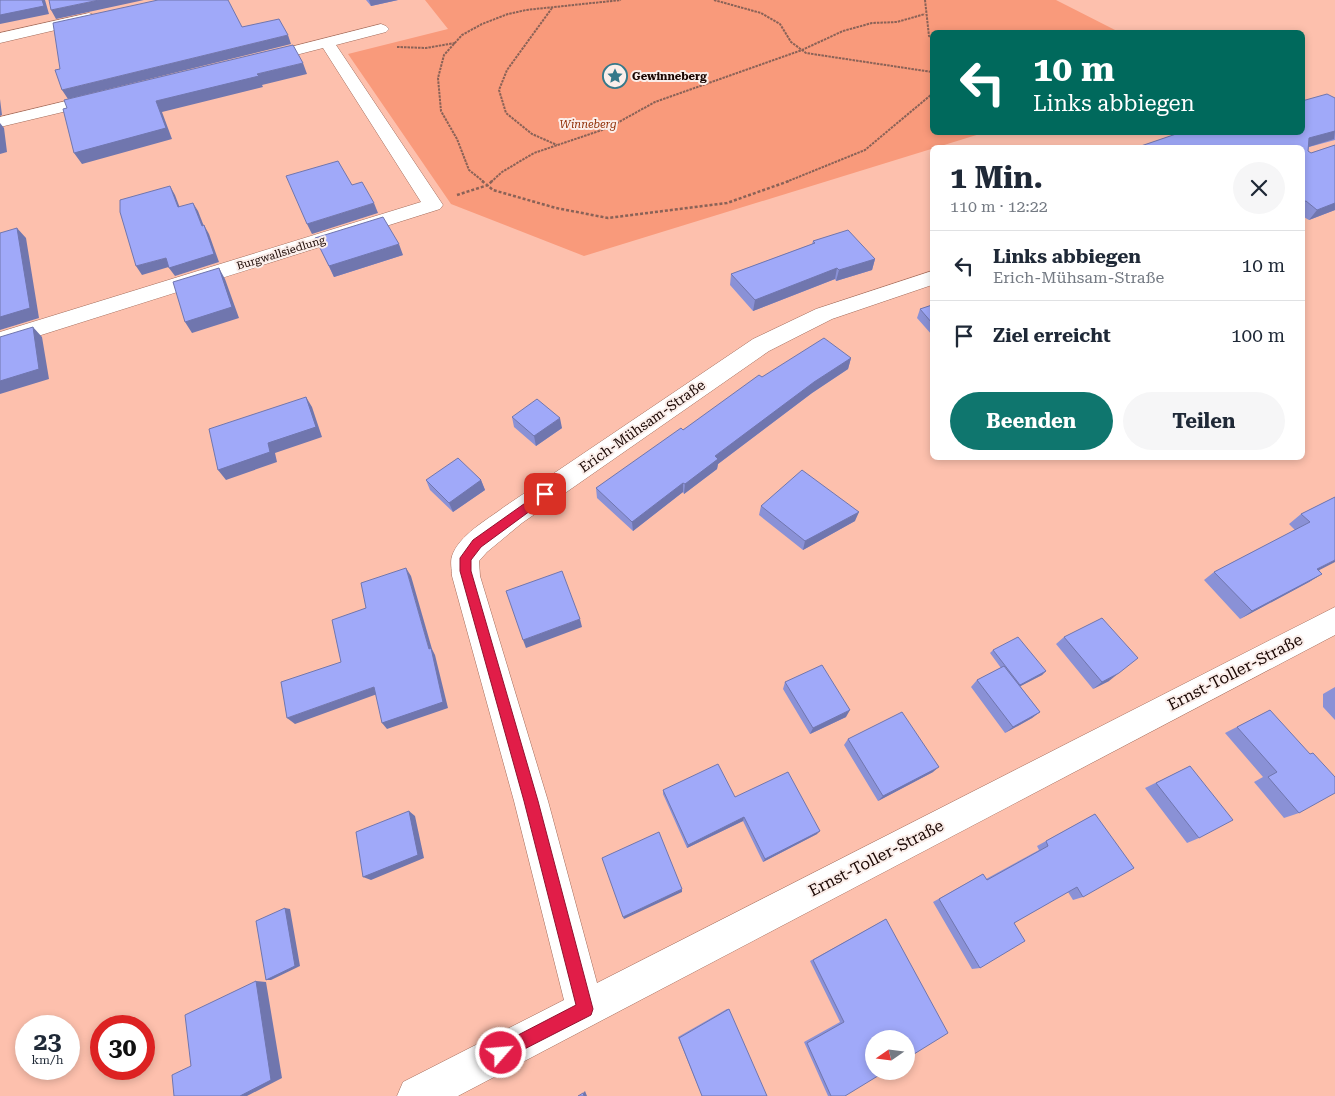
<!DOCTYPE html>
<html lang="de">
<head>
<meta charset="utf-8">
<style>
  body { margin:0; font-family:"Roboto Serif",serif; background:#f6f6f7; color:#1f2937; height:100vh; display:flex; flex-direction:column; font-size:19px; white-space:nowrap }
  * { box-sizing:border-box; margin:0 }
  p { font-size:16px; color:#747a83 }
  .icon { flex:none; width:28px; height:28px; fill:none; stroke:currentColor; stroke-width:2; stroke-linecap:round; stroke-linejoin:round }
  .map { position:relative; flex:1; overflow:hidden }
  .sheet { position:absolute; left:930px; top:145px; width:375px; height:315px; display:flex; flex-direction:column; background:#fff; border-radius:8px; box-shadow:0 2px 8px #0003 }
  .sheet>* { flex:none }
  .guide { position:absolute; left:930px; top:30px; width:375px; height:105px; border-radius:8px; box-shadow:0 2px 8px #0003; background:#00695c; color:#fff; overflow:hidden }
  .needle { width:32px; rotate:256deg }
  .fabs { position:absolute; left:865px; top:1030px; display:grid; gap:10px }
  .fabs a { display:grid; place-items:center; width:50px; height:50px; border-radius:50%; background:#fff; box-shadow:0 2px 8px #0003; font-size:25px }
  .speed { position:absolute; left:15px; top:1015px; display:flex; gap:10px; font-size:25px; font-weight:700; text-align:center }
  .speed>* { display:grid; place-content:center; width:65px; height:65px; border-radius:50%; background:#fff; box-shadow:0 2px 8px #0003; line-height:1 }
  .speed small { font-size:12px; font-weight:400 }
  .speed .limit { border:8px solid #d22; background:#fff; color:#111 }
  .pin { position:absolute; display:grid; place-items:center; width:42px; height:42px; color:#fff; margin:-21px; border-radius:10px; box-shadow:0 2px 8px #0006 }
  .me { position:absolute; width:55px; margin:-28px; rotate:63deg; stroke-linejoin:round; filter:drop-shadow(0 0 4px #0008) }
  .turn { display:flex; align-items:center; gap:18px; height:105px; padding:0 20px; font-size:22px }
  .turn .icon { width:65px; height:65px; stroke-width:2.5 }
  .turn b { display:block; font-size:35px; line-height:42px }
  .round { display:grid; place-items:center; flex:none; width:52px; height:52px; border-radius:26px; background:#f6f6f7 }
  .overview { display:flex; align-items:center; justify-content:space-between; height:85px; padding:0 20px }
  h1 { font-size:30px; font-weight:700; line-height:38px }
  .action { display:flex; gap:10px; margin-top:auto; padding:10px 20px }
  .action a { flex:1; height:58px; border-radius:30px; background:#0f766e; color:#fff; font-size:20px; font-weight:700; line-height:58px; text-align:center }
  .action a+a { background:#f6f6f7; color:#1f2937 }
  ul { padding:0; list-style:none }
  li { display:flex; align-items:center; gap:15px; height:70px; padding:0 20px; border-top:1px solid #e0e1e3 }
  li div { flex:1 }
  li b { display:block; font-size:19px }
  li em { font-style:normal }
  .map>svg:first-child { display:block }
</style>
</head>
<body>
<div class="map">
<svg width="1335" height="1096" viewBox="0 0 1335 1096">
  <rect width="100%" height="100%" fill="#fdc0ad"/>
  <path fill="#f99a7b" d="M425 0H1056L1119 32H932V132L983 133 584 256 451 204 348 54 448 29Z"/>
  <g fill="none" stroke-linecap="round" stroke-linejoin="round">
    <defs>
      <path id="minor" d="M89 13 94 15 97 18 94 21 0 43V33Z
        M381 24 386 26 389 29 386 32 336 45 443 205 440 209 0 348V332L421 202 323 48 261 64 255 62 253 59 255 56Z
        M103 92 109 93 112 97 109 101 0 127V117Z
        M932 271V285L832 319 769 351 522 523 487 552 479 561 480 576 548 801 597 983 1335 607V635L458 1096H397L403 1082 564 1000 514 801 452 576C452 570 450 562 452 556 459 535 487 520 504 507L753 339 816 309Z"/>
    </defs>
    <use href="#minor" stroke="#a26b5a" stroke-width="1"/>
    <path stroke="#8a6257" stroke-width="2" stroke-dasharray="2.5 1" stroke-linecap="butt" d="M714 0 761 13 780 24 791 42 806 53 932 72
      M925 0 929 36 932 39
      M552 8 507 70 499 90 506 113 532 134 557 145
      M397 47 426 48 455 43
      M484 182 469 170 457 139 441 111 438 78 444 55 462 35 482 24 508 14 526 10 621 0
      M491 182 502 172 534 153 608 128 655 102 802 50 843 31 872 23 897 22 925 14
      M786 182 865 150 932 94"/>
    <path stroke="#8a6257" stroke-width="2.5" stroke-dasharray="3 2" stroke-linecap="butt" d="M482 181 493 190 556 208 608 218 727 203 789 181
      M457 195 488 185 492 181"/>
    <use href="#minor" fill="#fff" fill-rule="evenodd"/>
  </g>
  <path fill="#8a91d6" d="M366 0H398L371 6Z
    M1335 98V140L1309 147 1308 151 1311 153 1335 145V210L1309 220 1302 216V132Z
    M315 238 403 255 334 277Z
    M813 241 875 259 872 270 836 281 835 279 753 311 730 285 731 274 812 244Z
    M932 305V335L917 318 920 309Z
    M851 358 848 369 812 393 718 464 717 469 684 494 683 492 633 531 597 498 596 488 762 377Z
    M512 417 562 428 536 446 514 427Z
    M426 480H481L485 490 453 512 430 490Z
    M1335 497 1319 570 1322 574 1309 582 1240 619 1204 580 1214 572 1295 530 1289 524 1301 514Z
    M761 506 855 521 803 550 759 515Z
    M1064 637 1109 681 1093 689 1056 644Z
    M993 650 1046 671 1042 675 1020 686 1040 712 1032 718 1005 733 971 687 977 680 1001 668 990 653Z
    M785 682 846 717 810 734 783 689Z
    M1335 687V720L1323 707V694Z
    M1270 710 1299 813 1284 818 1254 782 1263 777 1225 733Z
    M848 739 933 772 878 801 844 745Z
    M1190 766 1199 838 1187 843 1145 788Z
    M663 790 735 797 817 834 763 862 743 821 687 848 663 794Z
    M1095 814 1083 897 1073 900 1068 892 1014 923 980 968 972 969 933 902 976 878 983 874 986 879 1039 850 1037 846Z
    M886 919 845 1096H828L804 1042 840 1022 810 961Z
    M727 1009H729L702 1096 678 1037Z"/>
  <path fill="#7076ae" d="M42 0H45L49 14 0 24V15Z
    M99 0H144L56 19 51 10Z
    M369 0H398L371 6Z
    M288 35 291 44 68 99 62 90Z
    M303 63 307 74 262 85 263 87 162 112 172 139 82 164 74 153 156 101 257 74Z
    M0 99 2 115 0 116Z
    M0 123 4 128 7 152 0 154Z
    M1335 131 1334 139 1302 149 1309 138Z
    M170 186 175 195 183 216 178 207Z
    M193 203 198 211 207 234 202 226Z
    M374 203 378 213 312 234 307 224Z
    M1335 203V210L1309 220 1317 210Z
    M204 225 209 234 219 262 175 276 169 268Z
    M17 228 26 238 39 318 0 330V317Z
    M399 244 403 255 334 277 329 266Z
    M166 258 172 266 142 275 136 266Z
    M875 259 872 270 836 281 839 270Z
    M219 268 225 279 239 318 192 333 185 322Z
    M837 268 835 279 753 311 755 300Z
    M33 327 42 337 49 379 0 394V381Z
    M851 358 848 369 812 393 718 464 717 469 684 494 685 484 715 456 814 382Z
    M306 397 312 407 322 437 275 453 277 462 226 480 218 470 268 443Z
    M560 418 562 428 536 446 534 436Z
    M481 480 485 490 453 512 449 503Z
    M683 483V492L633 531 632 522Z
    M859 512 855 521 803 550 805 541Z
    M1335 560V562L1304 578 1317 569Z
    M406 568 411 576 432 649 435 655 448 708 387 729 382 723 429 649Z
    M1322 574 1309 582 1240 619 1252 611Z
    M580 619 582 627 526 648 523 640Z
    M1046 671 1042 675 1017 688 1020 685Z
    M1119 673 1109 681 1093 689 1102 682Z
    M374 687 380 693 295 724 287 718Z
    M850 710 846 717 810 734 813 728Z
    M1040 712 1032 718 1005 733 1013 727Z
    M939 767 933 772 878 801 883 796Z
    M409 811 415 816 424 858 371 880 363 877Z
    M744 817 743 821 687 848 688 845Z
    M820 831 817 834 763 862 765 859Z
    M682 889V892L624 919 623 917Z
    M285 908 290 909 300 966 271 980H266Z
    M256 981 266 982 282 1078 247 1096H240Z
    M585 1091 587 1096H584L583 1093Z"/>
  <path fill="#a0a9f9" stroke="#7076ae" d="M0 0H42L44 6 0 15Z
    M49 0H99L51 10Z
    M158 0H228L242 27 279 19 288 35 62 90 55 70 60 69 53 23Z
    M293 45 303 63 257 74 259 76 156 101 166 128 74 153 63 109 67 108 64 100Z
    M1327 94 1335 98V131L1309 138 1308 151 1311 153 1335 145V203L1317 210 1306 201 1302 202V148H1135L1182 132H1302V101Z
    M338 161 352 185 362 182 374 203 307 224 286 176Z
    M170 186 178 207 193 203 202 226 204 225 214 254 169 268 166 258 136 266 120 212V200Z
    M383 217 399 244 329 266 315 238Z
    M17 228 30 308 0 317V233Z
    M848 230 875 259 839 270 837 268 755 300 731 274 815 243 813 241Z
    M219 268 232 307 185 322 173 282Z
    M932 305V323L920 309Z
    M33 327 39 369 0 381V337Z
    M824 338 851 358 814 382 715 456 718 459 685 484 683 483 632 522 596 488 681 428 683 430 759 375 762 377Z
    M306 397 316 427 268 443 270 452 218 470 209 429Z
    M537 399 560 418 534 436 512 417Z
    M458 458 481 480 449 503 426 480Z
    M802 470 859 512 805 541 761 506Z
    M1335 497V560L1317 569 1322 574 1252 611 1214 572 1310 522 1301 514Z
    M406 568 429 649 431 648 443 702 382 723 374 687 287 718 281 682 341 662 332 620 366 608 361 583Z
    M562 571 580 619 523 640 506 591Z
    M1102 618 1138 658 1119 673 1102 682 1064 637Z
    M1018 637 1046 671 1020 685 993 650Z
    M822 665 850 710 813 728 785 682Z
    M1004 666 1040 712 1013 727 977 680Z
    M1270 710 1310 754 1313 753 1335 777V793L1299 813 1268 777 1277 772 1237 727Z
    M902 712 939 767 883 796 848 739Z
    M718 764 735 797 788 772 820 831 765 859 744 817 688 845 663 790Z
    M1190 766 1233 820 1199 838 1156 783Z
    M409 811 418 855 363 877 356 832Z
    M1095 814 1134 868 1083 897 1077 887 1014 923 1025 941 980 968 939 899 983 874 987 880 1048 846 1046 841Z
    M659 832 682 889 623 917 602 858Z
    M285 908 295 966 266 980 256 921Z
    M886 919 948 1033 906 1059V1039H874V1071H886L845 1096H831L807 1043 844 1022 813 960Z
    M256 981 271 1080 240 1096H174L172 1075 191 1066 185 1015Z
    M729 1009 767 1096H702L679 1038Z
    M583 1093 584 1096H578Z"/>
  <path fill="#e11d48" stroke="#92132f" d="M545 489 549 491 550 494 549 497 481 547 471 560V571L538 801 593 1009 591 1015 501 1061 495 1058 493 1053 495 1047 576 1005 524 801 460 571V558L473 540Z"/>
  <defs>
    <symbol id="sight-ring" viewBox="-11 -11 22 22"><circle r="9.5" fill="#fbeeea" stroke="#36788a" stroke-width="1.5"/><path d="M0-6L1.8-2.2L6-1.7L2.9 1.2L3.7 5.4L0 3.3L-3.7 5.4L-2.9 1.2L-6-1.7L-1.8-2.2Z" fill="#36788a"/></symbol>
  </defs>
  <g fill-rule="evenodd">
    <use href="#sight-ring" x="601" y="62" width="28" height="28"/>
  </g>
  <g text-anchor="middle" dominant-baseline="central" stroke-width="4" stroke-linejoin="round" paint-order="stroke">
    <g font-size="11" font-weight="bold" fill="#1a0703" stroke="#fbeeea" text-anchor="start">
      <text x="632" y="76">Gewinneberg</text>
    </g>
    <g font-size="11" font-style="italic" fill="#902e06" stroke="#fbeeea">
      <text x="588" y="124">Winneberg</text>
    </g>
    <g font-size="11" fill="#1a0703" stroke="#fbeeea">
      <text transform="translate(281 253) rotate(-17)">Burgwallsiedlung</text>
    </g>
    <g font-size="14" fill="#1a0703" stroke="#fbeeea">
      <text transform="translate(642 426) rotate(-35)">Erich-Mühsam-Straße</text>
    </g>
    <g font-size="16" fill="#1a0703" stroke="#fbeeea">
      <text transform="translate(1235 672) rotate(-27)">Ernst-Toller-Straße</text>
      <text transform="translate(876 858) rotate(-27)">Ernst-Toller-Straße</text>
    </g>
  </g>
</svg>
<div class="fabs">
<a><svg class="needle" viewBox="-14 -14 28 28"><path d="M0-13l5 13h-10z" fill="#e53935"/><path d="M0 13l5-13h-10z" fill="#747a83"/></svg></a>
</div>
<div class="speed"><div>23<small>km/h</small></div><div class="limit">30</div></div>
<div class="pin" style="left:545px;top:494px;background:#d93025"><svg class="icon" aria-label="arrive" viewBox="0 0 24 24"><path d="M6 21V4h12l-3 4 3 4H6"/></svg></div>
<svg class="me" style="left:501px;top:1053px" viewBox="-20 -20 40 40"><circle r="17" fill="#e11d48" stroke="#fff" stroke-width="3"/><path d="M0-11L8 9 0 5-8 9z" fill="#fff"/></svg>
<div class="guide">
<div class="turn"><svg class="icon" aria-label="left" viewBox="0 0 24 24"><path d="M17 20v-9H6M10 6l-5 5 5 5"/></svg><div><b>10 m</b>Links abbiegen</div></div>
</div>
<section class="sheet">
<div class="overview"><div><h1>1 Min.</h1><p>110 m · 12:22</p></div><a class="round"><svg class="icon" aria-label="close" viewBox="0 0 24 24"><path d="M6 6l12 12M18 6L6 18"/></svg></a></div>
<ul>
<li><svg class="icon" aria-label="left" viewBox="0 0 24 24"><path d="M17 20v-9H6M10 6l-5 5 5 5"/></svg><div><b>Links abbiegen</b><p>Erich-Mühsam-Straße</p></div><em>10 m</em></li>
<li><svg class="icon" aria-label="arrive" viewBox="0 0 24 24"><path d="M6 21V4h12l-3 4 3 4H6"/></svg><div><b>Ziel erreicht</b></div><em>100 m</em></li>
</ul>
<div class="action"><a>Beenden</a><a>Teilen</a></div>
</section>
</div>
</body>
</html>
